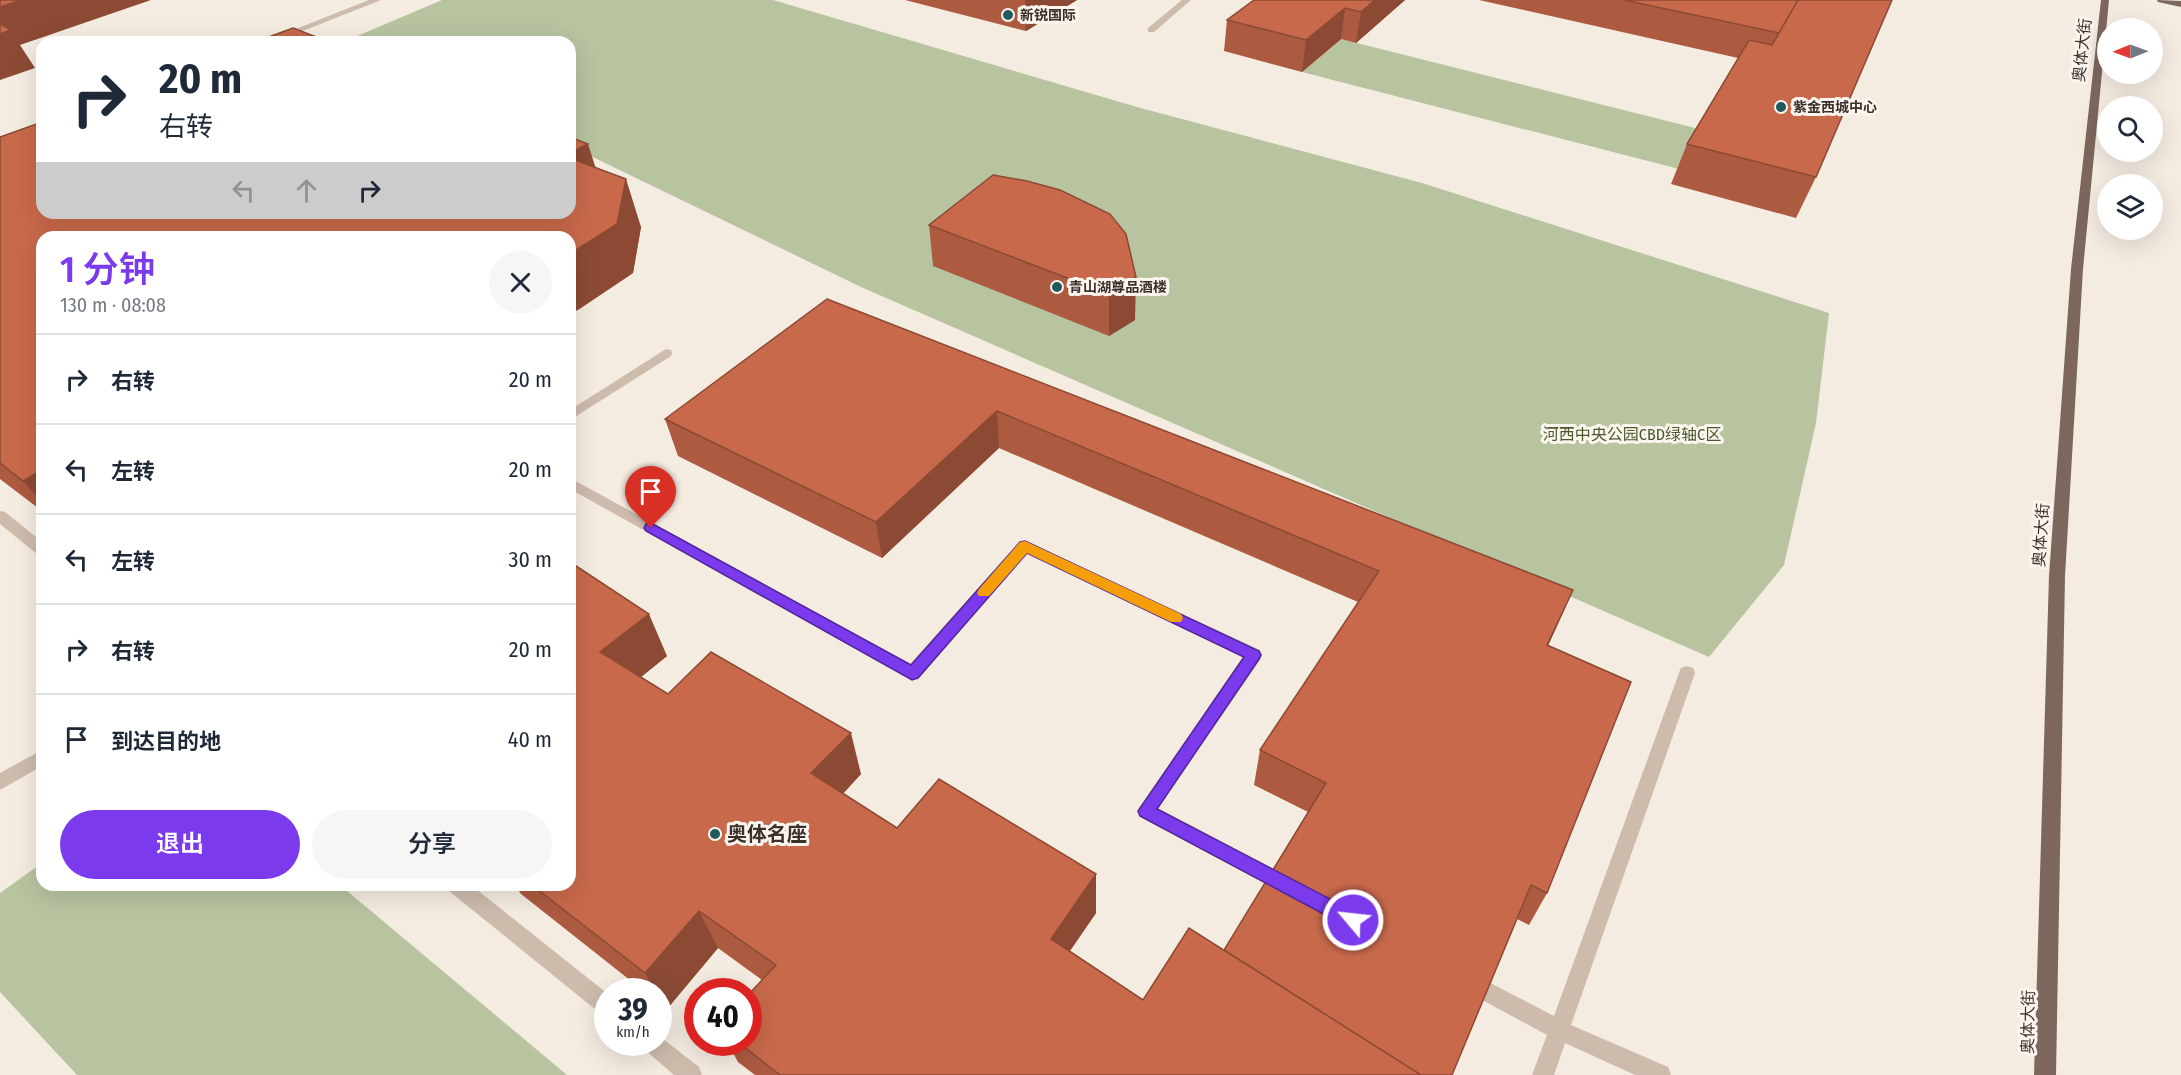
<!DOCTYPE html>
<html lang="zh">
<head>
<meta charset="utf-8">
<style>
  body { margin:0; font-family:"Fira Sans Condensed","Noto Sans SC",sans-serif; background:#f6f6f7; color:#1f2937; height:100vh; display:flex; flex-direction:column; font-size:22px; white-space:nowrap }
  * { box-sizing:border-box; margin:0 }
  p { font-size:20px; color:#747a83 }
  .icon { flex:none; width:33px; height:33px; fill:none; stroke:currentColor; stroke-width:2; stroke-linecap:round; stroke-linejoin:round }
  .map { position:relative; flex:1; overflow:hidden }
  .panel { position:absolute; left:36px; top:231px; width:540px; height:660px; display:flex; flex-direction:column; background:#fff; border-radius:18px; box-shadow:0 6px 24px #0002 }
  .panel>* { flex:none }
  .hud { position:absolute; left:36px; top:36px; width:540px; height:183px; border-radius:18px; box-shadow:0 6px 24px #0002; background:#fff; color:#1f2937; overflow:hidden }
  .needle { width:39px; rotate:269deg }
  .controls { position:absolute; left:2097px; top:18px; display:grid; gap:12px }
  .controls a { display:grid; place-items:center; width:66px; height:66px; border-radius:50%; background:#fff; box-shadow:0 6px 24px #0002; font-size:30px }
  .speed { position:absolute; left:594px; top:978px; display:flex; gap:12px; font-size:30px; font-weight:700; text-align:center }
  .speed>* { display:grid; place-content:center; width:78px; height:78px; border-radius:50%; background:#fff; box-shadow:0 6px 24px #0002; line-height:1 }
  .speed small { font-size:15px; font-weight:400 }
  .speed .limit { border:9px solid #d22; background:#fff; color:#111 }
  .pin { position:absolute; display:grid; place-items:center; width:51px; height:51px; color:#fff; margin:-62px -26px; border-radius:50% 50% 50% 0; rotate:-45deg; box-shadow:0 0 6px #0007 }
  .pin .icon { rotate:45deg }
  .me { position:absolute; width:66px; margin:-33px; rotate:298deg; stroke-linejoin:round; filter:drop-shadow(0 0 4px #0008) }
  .turn { display:flex; align-items:center; gap:21px; height:126px; padding:0 24px; font-size:27px }
  .turn .icon { width:78px; height:78px; stroke-width:2.5 }
  .turn b { display:block; font-size:42px; line-height:51px }
  .lanes { display:flex; align-items:center; height:57px; padding:0 24px; background:#0003; justify-content:center; gap:30px; direction:ltr }
  .lanes .off { opacity:.35 }
  .round { display:grid; place-items:center; flex:none; width:63px; height:63px; border-radius:32px; background:#f6f6f7 }
  .summary { display:flex; align-items:center; justify-content:space-between; height:102px; padding:0 24px }
  h1 { font-size:36px; font-weight:600; line-height:45px; color:#7c3aed }
  .button { display:flex; gap:12px; margin-top:auto; padding:12px 24px }
  .button a { flex:1; height:69px; border-radius:36px; background:#7c3aed; color:#fff; font-size:24px; font-weight:600; line-height:69px; text-align:center }
  .button a+a { background:#f6f6f7; color:#1f2937 }
  ul { padding:0; list-style:none }
  li { display:flex; align-items:center; gap:18px; height:90px; padding:0 24px; border-top:2px solid #e0e1e3 }
  li div { flex:1 }
  li b { display:block; font-size:22px }
  li em { font-style:normal }
  .map>svg:first-child { display:block }
</style>
</head>
<body>
<div class="map">
<svg width="2181" height="1075" viewBox="0 0 2181 1075">
  <rect width="100%" height="100%" fill="#f4ebe1"/>
  <path fill="#b8c4a0" d="M442 0H773L1137 107 1422 183 1829 313 1816 423 1784 565 1709 657 861 287 570 146V42H343Z
    M1341 39 1703 130 1679 169 1302 72Z
    M42 863V885H340L567 1075H77L0 992V893Z"/>
  <g fill="none" stroke-linecap="round" stroke-linejoin="round">
    <path fill="#cdbbac" fill-rule="evenodd" d="M369 0H381L275 42H263Z
      M1182 0H1191L1154 32H1148V28Z
      M666 349 671 350 672 353 671 356 570 420V410Z
      M570 478 910 664 1020 542 1025 541 1260 650 1262 655 1260 660 1158 808 1293 879 1296 885 1293 891 1286 894 1279 891 1140 817 1137 811 1243 657 1027 553 918 678 912 680 570 489Z
      M0 511 5 512 42 542V556L37 554 0 524Z
      M1687 666 1693 668 1695 673 1571 1025 1668 1067 1671 1075H1635L1565 1043 1554 1075H1532L1547 1035 1462 989 1459 982 1462 975 1469 972 1554 1016 1679 673 1681 668Z
      M42 750V766L0 790V773Z
      M446 885H471L608 994V1017L601 1014 449 891Z
      M658 1035 699 1067 702 1075H674L644 1049 641 1042H658Z"/>
    <path fill="#7d675c" fill-rule="evenodd" d="M2101 0H2109L2083 269 2065 576 2056 1075H2034L2049 576 2071 269Z
      M2157 0 2181 1V7L2158 2Z"/>
  </g>
  <path fill="#ac5a40" d="M905 0H1077L1026 31Z
    M1405 0 1356 43 1341 39 1302 72 1224 51 1227 20Z
    M1479 0H1892L1816 177 1796 218 1671 184 1687 144 1738 58Z
    M0 137 595 168 641 227 633 273 578 310 42 237V511L0 479Z
    M993 175 1135 320 1109 336 933 266 929 225Z
    M827 299 1573 590 1548 646 1547 893 1529 925 1517 919 1452 1075H755L738 1062 727 1042H748L762 980 718 948 667 1009 658 1002V992H645L521 894 515 885H570V562L667 656 641 677 668 694 861 774 843 794 897 828 1096 874V913L1070 951 1143 1000 1224 950 1308 812 1254 785 1260 750 1358 602 999 448 882 558 678 456 665 419Z"/>
  <path fill="#8c4a34" d="M21 0H151L20 45 35 68 0 80V7Z
    M1025 0H1077L1026 31Z
    M1375 0H1405L1356 43 1361 12Z
    M1345 8 1341 39 1302 72 1306 40Z
    M588 144 603 191 570 173V153Z
    M626 179 641 227 633 273 570 315V254Z
    M1136 277 1135 320 1109 336V294Z
    M997 411 999 448 882 558 876 522Z
    M42 470V502L23 481Z
    M1573 590 1557 626 1531 681 1547 645Z
    M649 614 667 656 620 694 600 652Z
    M851 733 861 774 823 814 811 773Z
    M1096 874V913L1053 975 1051 939Z
    M699 911 718 948 667 1009 658 995V992H656L645 973Z"/>
  <path fill="#c8694b" stroke="#8c4a34" stroke-width="1.5" d="M0 0H21L0 7Z
    M1254 0H1375L1361 12 1345 8 1306 40 1227 20Z
    M1624 0H1798L1779 33Z
    M1798 0H1892L1816 177 1687 144 1749 40 1772 45Z
    M0 24 11 30 0 34Z
    M293 28 329 42H255Z
    M42 122V213H570V158L626 179 617 224 570 254V237H42V470L23 481 0 463V137Z
    M570 137 588 144 570 153Z
    M993 175 1027 181 1060 190 1110 214 1126 234 1136 277 1109 294 929 225Z
    M827 299 1573 590 1547 645 1631 682 1547 893 1531 885 1452 1075H1421L1224 950 1326 783 1260 750 1379 571 997 411 876 522 665 419Z
    M570 562 649 614 600 652 668 694 711 652 851 733 811 773 897 828 939 779 1096 874 1051 939 1143 1000 1189 928 1421 1075H780L738 1042H748V995L776 965 699 911 645 973 532 885H570Z"/>
  <path fill="#7c3aed" stroke="#51269a" stroke-width="1.5" d="M651 523 911 665 1020 542 1025 541 1259 651 1261 655 1259 659 1157 809 1359 914 1361 920 1359 926 1353 929 1346 926 1140 816 1138 811 1244 657 1027 553 918 678 912 680 646 531 644 528 646 524Z"/>
  <path fill="#f59e0b" d="M1025 541 1181 614 1183 618 1181 622H1171L1027 553 989 596H979L977 593 979 589 1020 542Z"/>
  <g fill="#1f5a5e" stroke="#fbf5ee" stroke-width="2">
    <circle cx="1008" cy="15" r="6"/>
    <circle cx="1781" cy="107" r="6"/>
    <circle cx="1057" cy="287" r="6"/>
    <circle cx="715" cy="834" r="6"/>
  </g>
  <g text-anchor="middle" dominant-baseline="central" stroke-width="6" stroke-linejoin="round" paint-order="stroke">
    <g font-size="14" font-weight="bold" fill="#3b302b" stroke="#fbf5ee" text-anchor="start">
      <text x="1020" y="15">新锐国际</text>
      <text x="1793" y="107">紫金西城中心</text>
      <text x="1069" y="287">青山湖尊品酒楼</text>
    </g>
    <g font-size="16" fill="#3b302b" stroke="#fbf5ee">
      <text transform="translate(2082 50) rotate(-84)">奥体大街</text>
      <text transform="translate(2041 535) rotate(-86)">奥体大街</text>
      <text transform="translate(2028 1022) rotate(-89)">奥体大街</text>
    </g>
    <g font-size="16" fill="#4a5a2e" stroke="#fbf5ee">
      <text x="1632" y="434">河西中央公园CBD绿轴C区</text>
    </g>
    <g font-size="20" font-weight="bold" fill="#3b302b" stroke="#fbf5ee" text-anchor="start">
      <text x="727" y="834">奥体名座</text>
    </g>
  </g>
</svg>
<div class="controls">
<a><svg class="needle" viewBox="-14 -14 28 28"><path d="M0-13l5 13h-10z" fill="#e53935"/><path d="M0 13l5-13h-10z" fill="#747a83"/></svg></a>
<a><svg class="icon" aria-label="search" viewBox="0 0 24 24"><circle cx="10" cy="10" r="6"/><path d="M15 15l6 6"/></svg></a>
<a><svg class="icon" aria-label="layers" viewBox="0 0 24 24"><path d="M12 4l9 5-9 5-9-5zM3 14l9 5 9-5"/></svg></a>
</div>
<div class="speed"><div>39<small>km/h</small></div><div class="limit">40</div></div>
<div class="pin" style="left:651px;top:528px;background:#d93025"><svg class="icon" aria-label="arrive" viewBox="0 0 24 24"><path d="M6 21V4h12l-3 4 3 4H6"/></svg></div>
<svg class="me" style="left:1353px;top:920px" viewBox="-20 -20 40 40"><circle r="17" fill="#7c3aed" stroke="#fff" stroke-width="3"/><path d="M0-11L8 9 0 5-8 9z" fill="#fff"/></svg>
<div class="hud">
<div class="turn"><svg class="icon" aria-label="right" viewBox="0 0 24 24"><path d="M7 20v-9h11M14 6l5 5-5 5"/></svg><div><b>20 m</b>右转</div></div>
<div class="lanes"><svg class="icon off" aria-label="left" viewBox="0 0 24 24"><path d="M17 20v-9H6M10 6l-5 5 5 5"/></svg><svg class="icon off" aria-label="ahead" viewBox="0 0 24 24"><path d="M12 20V5M6 11l6-6 6 6"/></svg><svg class="icon" aria-label="right" viewBox="0 0 24 24"><path d="M7 20v-9h11M14 6l5 5-5 5"/></svg></div>
</div>
<section class="panel">
<div class="summary"><div><h1>1 分钟</h1><p>130 m · 08:08</p></div><a class="round"><svg class="icon" aria-label="close" viewBox="0 0 24 24"><path d="M6 6l12 12M18 6L6 18"/></svg></a></div>
<ul>
<li><svg class="icon" aria-label="right" viewBox="0 0 24 24"><path d="M7 20v-9h11M14 6l5 5-5 5"/></svg><div><b>右转</b></div><em>20 m</em></li>
<li><svg class="icon" aria-label="left" viewBox="0 0 24 24"><path d="M17 20v-9H6M10 6l-5 5 5 5"/></svg><div><b>左转</b></div><em>20 m</em></li>
<li><svg class="icon" aria-label="left" viewBox="0 0 24 24"><path d="M17 20v-9H6M10 6l-5 5 5 5"/></svg><div><b>左转</b></div><em>30 m</em></li>
<li><svg class="icon" aria-label="right" viewBox="0 0 24 24"><path d="M7 20v-9h11M14 6l5 5-5 5"/></svg><div><b>右转</b></div><em>20 m</em></li>
<li><svg class="icon" aria-label="arrive" viewBox="0 0 24 24"><path d="M6 21V4h12l-3 4 3 4H6"/></svg><div><b>到达目的地</b></div><em>40 m</em></li>
</ul>
<div class="button"><a>退出</a><a>分享</a></div>
</section>
</div>
</body>
</html>
